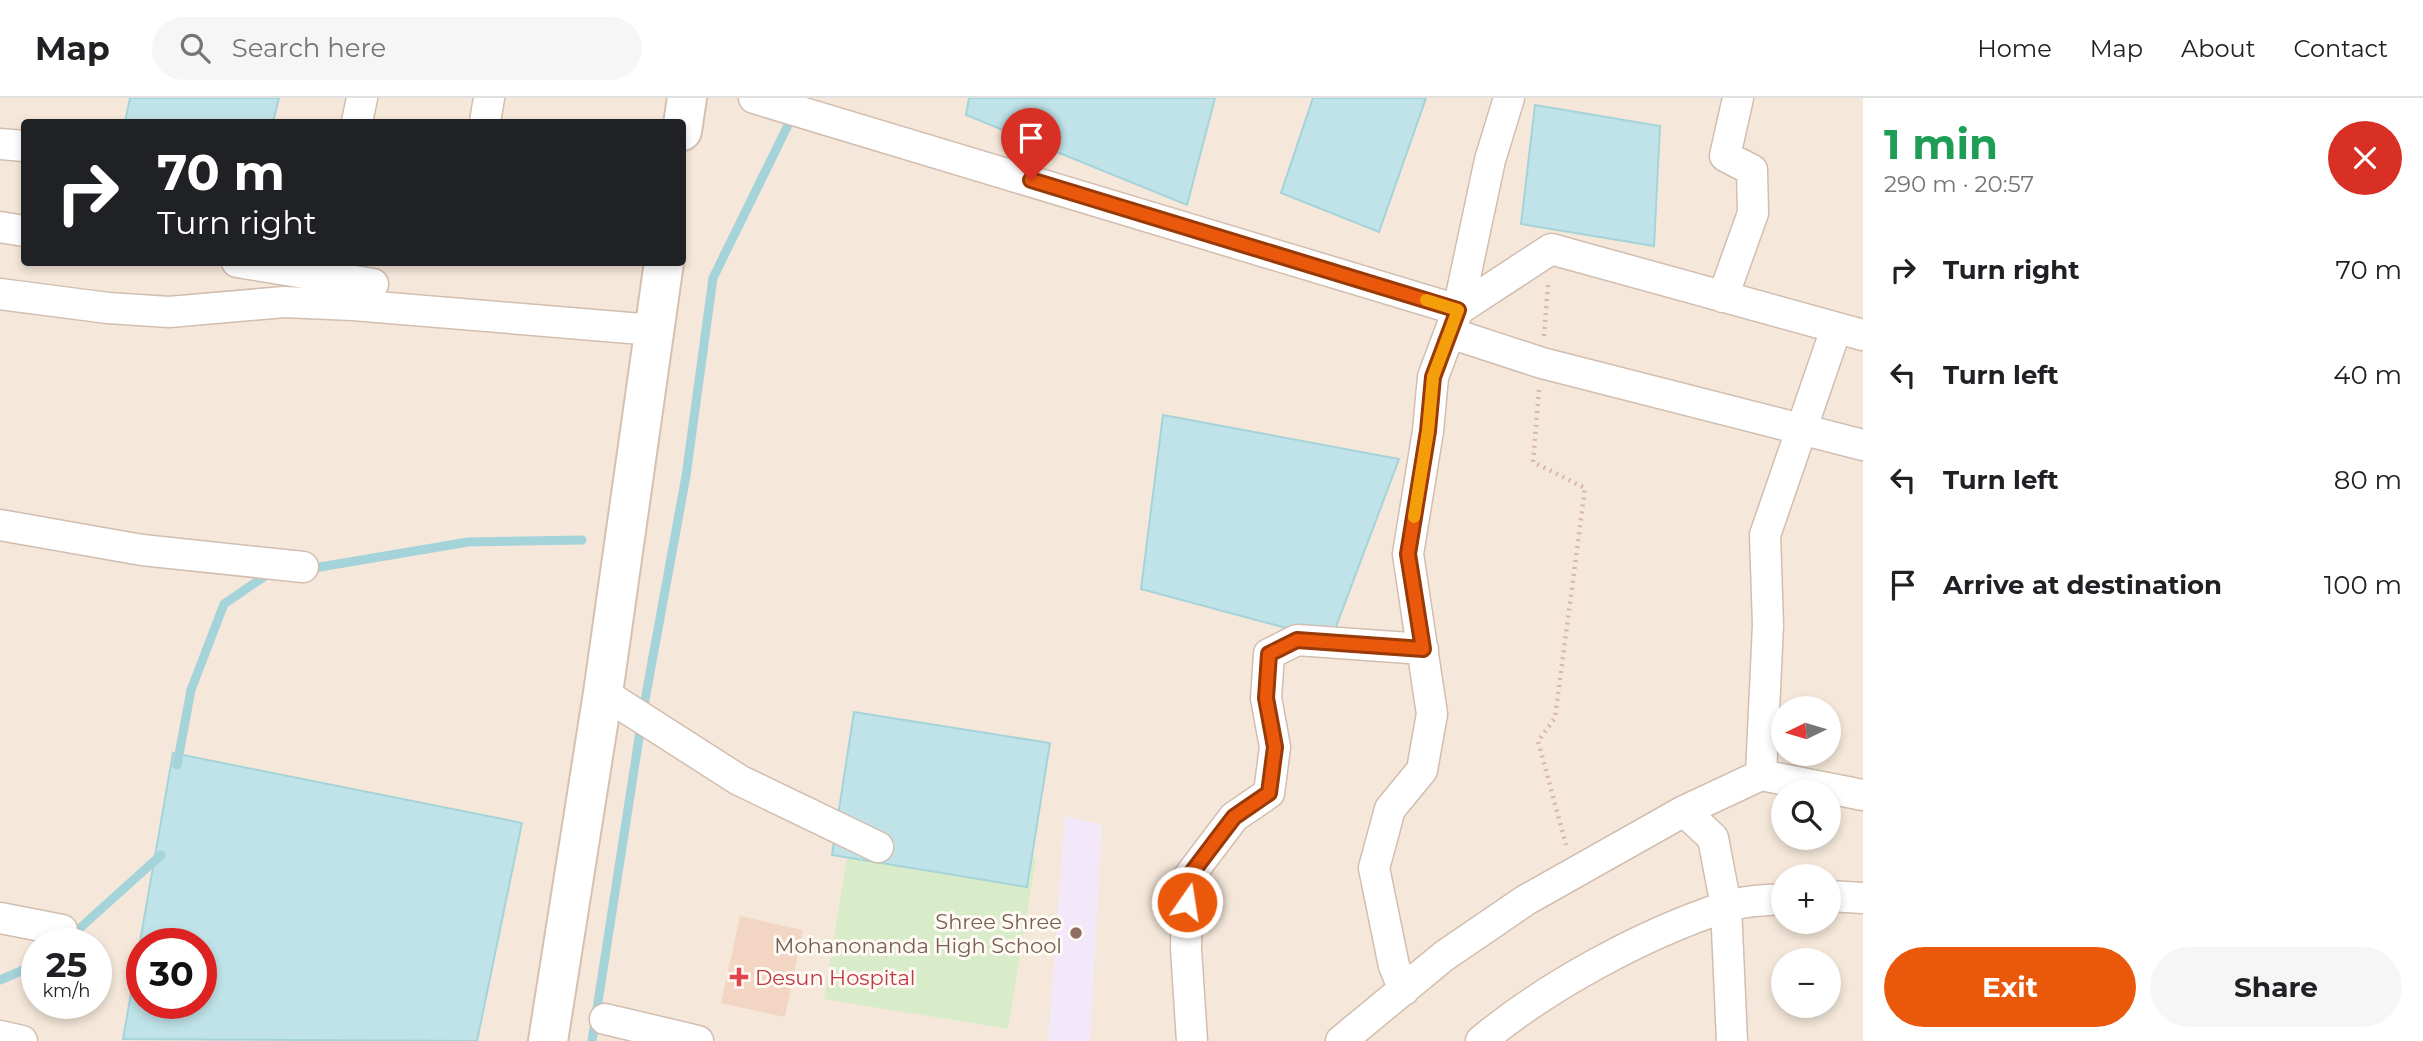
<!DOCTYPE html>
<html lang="en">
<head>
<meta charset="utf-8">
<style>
  body { margin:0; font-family:Montserrat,sans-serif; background:#f6f6f6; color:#202124; height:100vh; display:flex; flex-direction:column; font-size:26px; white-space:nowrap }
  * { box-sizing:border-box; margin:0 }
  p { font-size:23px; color:#757577 }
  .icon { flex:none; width:38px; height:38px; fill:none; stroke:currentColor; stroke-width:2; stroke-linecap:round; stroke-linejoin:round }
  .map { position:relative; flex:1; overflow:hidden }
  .details { display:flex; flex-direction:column; background:#fff; width:560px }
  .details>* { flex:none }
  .top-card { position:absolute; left:21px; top:21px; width:665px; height:147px; border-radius:7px; box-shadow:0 4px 10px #0003; background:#202124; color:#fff; overflow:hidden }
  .needle { width:46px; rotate:265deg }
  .controls { position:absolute; left:1771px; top:598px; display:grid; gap:14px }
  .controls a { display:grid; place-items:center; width:70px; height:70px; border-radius:50%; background:#fff; box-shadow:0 4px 10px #0003; font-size:35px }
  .speed { position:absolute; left:21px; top:830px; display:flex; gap:14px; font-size:35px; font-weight:700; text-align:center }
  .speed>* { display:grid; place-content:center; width:91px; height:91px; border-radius:50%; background:#fff; box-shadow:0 4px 10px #0003; line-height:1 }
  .speed small { font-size:18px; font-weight:400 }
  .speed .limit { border:10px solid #d22; background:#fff; color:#111 }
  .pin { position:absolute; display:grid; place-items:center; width:60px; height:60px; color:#fff; margin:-72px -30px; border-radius:50% 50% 50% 0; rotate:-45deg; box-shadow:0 0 7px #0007 }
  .pin .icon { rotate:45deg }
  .me { position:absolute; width:77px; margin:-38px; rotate:13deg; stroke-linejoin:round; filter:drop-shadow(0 0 5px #0008) }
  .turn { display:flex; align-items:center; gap:24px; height:147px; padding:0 21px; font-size:32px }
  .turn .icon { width:91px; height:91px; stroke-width:2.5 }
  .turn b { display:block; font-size:49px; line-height:60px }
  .round { display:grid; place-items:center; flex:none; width:74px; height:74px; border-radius:37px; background:#f6f6f6 }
  .headline { display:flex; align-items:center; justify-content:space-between; height:119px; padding:0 21px }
  h1 { font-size:42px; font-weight:700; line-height:52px; color:#1e9e55 }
  .cta { display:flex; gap:14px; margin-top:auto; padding:14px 21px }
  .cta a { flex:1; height:80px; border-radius:42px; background:#ea580c; color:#fff; font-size:28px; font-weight:700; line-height:80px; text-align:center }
  .cta a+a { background:#f6f6f6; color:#202124 }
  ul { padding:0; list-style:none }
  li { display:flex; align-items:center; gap:21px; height:105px; padding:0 21px }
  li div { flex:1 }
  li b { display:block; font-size:26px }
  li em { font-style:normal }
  header { display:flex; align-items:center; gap:42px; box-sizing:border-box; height:98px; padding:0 35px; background:#fff; border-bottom:2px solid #e0e0e0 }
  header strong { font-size:33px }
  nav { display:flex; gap:38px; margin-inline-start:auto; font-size:24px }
  .search { width:490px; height:63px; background:#f6f6f6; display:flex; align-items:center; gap:18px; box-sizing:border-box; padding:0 24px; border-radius:38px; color:#757577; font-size:26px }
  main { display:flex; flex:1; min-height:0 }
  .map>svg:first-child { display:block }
</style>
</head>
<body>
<header>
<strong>Map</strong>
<div class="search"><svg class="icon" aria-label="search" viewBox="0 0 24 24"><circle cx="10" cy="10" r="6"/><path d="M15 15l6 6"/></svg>Search here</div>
<nav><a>Home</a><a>Map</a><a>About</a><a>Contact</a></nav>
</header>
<main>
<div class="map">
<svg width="1863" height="943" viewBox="0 0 1863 943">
  <rect width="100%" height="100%" fill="#fdf6ec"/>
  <path fill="#f5e8da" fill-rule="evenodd" d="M0 0H1863V943H0ZM24 24H682V164H24ZM1783 611H1829V656H1783ZM1783 695H1829V740H1783ZM1783 779H1829V824H1783ZM37 845H96V905H37ZM142 845H201V905H142ZM1783 863H1829V908H1783Z"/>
  <path fill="#f3e8fa" d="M1065 718 1102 727 1090 943H1048Z"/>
  <path fill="#d8ecc9" d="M852 729 1036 760 1008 931 824 901Z"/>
  <path fill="#bfe3e8" stroke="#a5d3da" stroke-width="2" fill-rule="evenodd" d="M130 0H279L273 24H125Z
    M969 0H1215L1187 107 966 17Z
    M1313 0H1426L1379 134 1281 95Z
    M1535 7 1660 28 1654 148 1521 126Z
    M1163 317 1399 361 1331 542 1141 491Z
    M854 614 1050 645 1027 789 832 757Z
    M173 655 522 725 477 943 123 941ZM201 845V905H142V845Z"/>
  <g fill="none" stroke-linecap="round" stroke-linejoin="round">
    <path stroke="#a5d3da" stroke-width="9" d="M308 471 468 444 582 442
      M643 613 686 378 713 180 793 17
      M177 667 191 592 224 506 265 478 274 476
      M70 839 161 757
      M0 882 37 866
      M592 943 641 627"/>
  </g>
  <path fill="#f3d5c3" d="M740 818 803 832 785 919 721 905Z"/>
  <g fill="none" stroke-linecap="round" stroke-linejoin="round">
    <defs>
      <path id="street" d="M754 0 1458 212 1551 151 1863 237
        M357 24 362 0
        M485 24 489 0
        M0 46 24 48
        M0 129 24 133
        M237 164 373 186
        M0 196 108 210 169 214 284 204 353 207 654 232
        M1723 199 1753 115 1752 72 1725 58 1738 0
        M1450 235 1542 265 1863 347
        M0 427 142 452 303 469
        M603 595 739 682 878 749
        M1761 677 1863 697
        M1684 713 1713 740 1726 808 1732 943
        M1829 798 1863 800
        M0 820 62 832
        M1404 892 1394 868 1374 770 1390 711 1422 672 1432 616 1408 456 1428 333 1433 279 1458 212 1490 62 1509 0
        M605 921 698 943
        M0 938 22 943
        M1192 943 1186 851 1187 781 1234 719 1269 695 1275 649 1266 600 1269 556 1297 542 1423 551
        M1341 943 1444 858 1526 802 1684 713 1761 677 1768 527 1765 437 1836 231
        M1481 943C1547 888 1643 836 1725 809 1743 803 1764 802 1783 801"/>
      <path id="secondary" d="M682 33 687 0
        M548 943 603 595 664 164"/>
    </defs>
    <use href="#street" stroke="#d1beb0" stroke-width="33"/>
    <use href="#secondary" stroke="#d6c0b0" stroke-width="42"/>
    <path stroke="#d9b8a5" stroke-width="4.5" stroke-dasharray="2 5" stroke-linecap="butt" d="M1544 238 1548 187
      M1539 292 1533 364 1585 390 1555 620 1538 643 1566 747"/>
    <use href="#street" stroke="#fff" stroke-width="30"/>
    <use href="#secondary" stroke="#fff" stroke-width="38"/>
  </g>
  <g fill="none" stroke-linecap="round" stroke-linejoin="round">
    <defs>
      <path id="route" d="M1031 82 1458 212 1433 279 1428 333 1408 456 1423 551 1297 542 1269 556 1266 600 1275 649 1269 695 1234 719 1218 740 1187 781V804"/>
    </defs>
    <use href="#route" stroke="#983908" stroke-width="18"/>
    <use href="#route" stroke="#ea580c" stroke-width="12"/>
    <path stroke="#f59e0b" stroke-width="12" d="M1414 419 1428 333 1433 279 1458 212 1426 202"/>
  </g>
  <circle fill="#8d6e63" stroke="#fffaf3" stroke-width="2.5" cx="1076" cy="835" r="7"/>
  <path fill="#e0444e" stroke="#fffaf3" stroke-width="2.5" d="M735.5 868.5h7v7h7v7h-7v7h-7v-7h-7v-7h7z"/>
  <g text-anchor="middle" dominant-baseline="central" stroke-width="6" stroke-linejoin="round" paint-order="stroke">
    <g font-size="21" fill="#785e54" stroke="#fffaf3" text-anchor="end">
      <text x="1062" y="823">Shree Shree<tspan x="1062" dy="24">Mohanonanda High School</tspan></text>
    </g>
    <g font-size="21" fill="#be3a42" stroke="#fffaf3" text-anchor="start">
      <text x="755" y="879">Desun Hospital</text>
    </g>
  </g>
</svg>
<div class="controls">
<a><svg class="needle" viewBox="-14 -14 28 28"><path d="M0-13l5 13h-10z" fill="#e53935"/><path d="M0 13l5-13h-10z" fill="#757577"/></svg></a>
<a><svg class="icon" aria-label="search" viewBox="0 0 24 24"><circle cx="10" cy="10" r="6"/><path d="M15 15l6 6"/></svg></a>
<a>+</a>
<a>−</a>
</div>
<div class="speed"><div>25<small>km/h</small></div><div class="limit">30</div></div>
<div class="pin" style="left:1031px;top:82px;background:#d93025"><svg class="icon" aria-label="arrive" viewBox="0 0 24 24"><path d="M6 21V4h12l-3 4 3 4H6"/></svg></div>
<svg class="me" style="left:1187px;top:804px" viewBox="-20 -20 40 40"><circle r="17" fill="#ea580c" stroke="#fff" stroke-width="3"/><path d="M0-11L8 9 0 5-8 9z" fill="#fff"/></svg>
<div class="top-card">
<div class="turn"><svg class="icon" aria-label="right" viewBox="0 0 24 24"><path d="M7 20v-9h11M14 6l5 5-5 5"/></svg><div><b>70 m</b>Turn right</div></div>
</div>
</div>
<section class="details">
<div class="headline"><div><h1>1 min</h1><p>290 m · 20:57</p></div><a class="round" style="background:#d93025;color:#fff"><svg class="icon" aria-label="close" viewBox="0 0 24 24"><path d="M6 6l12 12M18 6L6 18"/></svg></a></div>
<ul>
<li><svg class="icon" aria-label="right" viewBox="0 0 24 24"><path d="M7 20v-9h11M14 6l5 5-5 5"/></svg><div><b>Turn right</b></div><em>70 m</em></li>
<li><svg class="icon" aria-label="left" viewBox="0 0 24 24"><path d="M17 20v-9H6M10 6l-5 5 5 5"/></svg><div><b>Turn left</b></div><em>40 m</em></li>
<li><svg class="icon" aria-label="left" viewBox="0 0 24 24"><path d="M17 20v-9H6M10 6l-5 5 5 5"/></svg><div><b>Turn left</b></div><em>80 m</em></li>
<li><svg class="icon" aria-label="arrive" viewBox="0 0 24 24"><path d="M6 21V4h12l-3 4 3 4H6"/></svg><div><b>Arrive at destination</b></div><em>100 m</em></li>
</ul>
<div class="cta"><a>Exit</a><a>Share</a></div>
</section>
</main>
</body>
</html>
